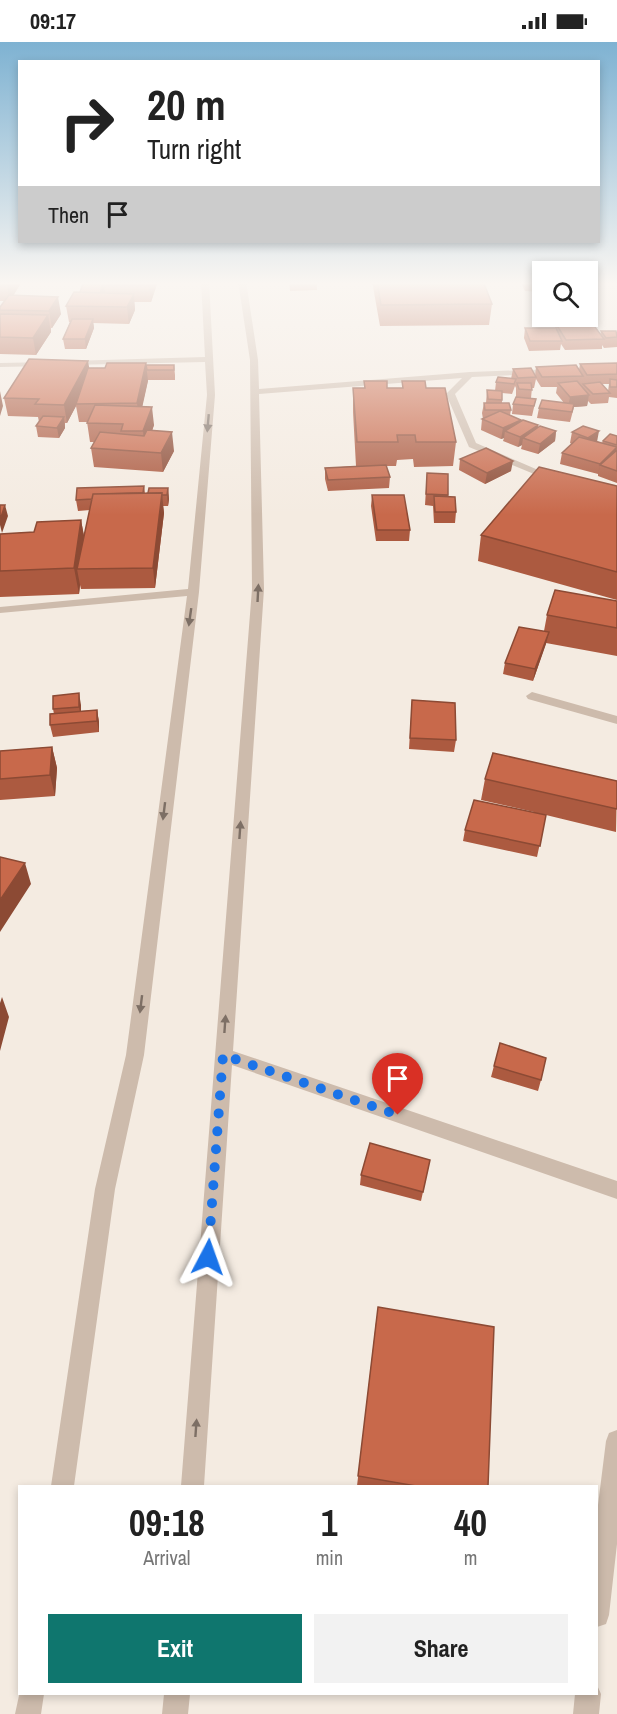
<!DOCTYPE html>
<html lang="en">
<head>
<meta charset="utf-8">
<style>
  body { margin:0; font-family:"Archivo Narrow",sans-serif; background:#f2f2f2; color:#222; height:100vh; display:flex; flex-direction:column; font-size:22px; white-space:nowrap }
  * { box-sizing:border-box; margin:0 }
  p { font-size:20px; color:#767676 }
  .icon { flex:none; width:33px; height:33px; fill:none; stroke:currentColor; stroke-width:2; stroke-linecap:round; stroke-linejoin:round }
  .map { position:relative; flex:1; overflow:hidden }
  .sheet { position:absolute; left:18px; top:1443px; width:580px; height:210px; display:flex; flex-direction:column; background:#fff; border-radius:0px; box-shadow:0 3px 9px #0003 }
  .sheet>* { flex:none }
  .banner { position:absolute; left:18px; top:18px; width:582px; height:183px; border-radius:0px; box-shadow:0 3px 9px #0003; background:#fff; color:#222; overflow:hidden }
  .tools { position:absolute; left:532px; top:219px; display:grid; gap:12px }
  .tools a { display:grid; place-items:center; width:66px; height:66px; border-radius:0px; background:#fff; box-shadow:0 3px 9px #0003; font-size:30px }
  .pin { position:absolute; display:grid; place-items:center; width:51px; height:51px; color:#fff; margin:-62px -26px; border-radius:50% 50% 50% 0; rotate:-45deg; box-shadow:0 0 6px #0007 }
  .pin .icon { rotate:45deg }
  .me { position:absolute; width:66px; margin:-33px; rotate:4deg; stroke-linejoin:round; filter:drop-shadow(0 0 4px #0008) }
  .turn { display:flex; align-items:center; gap:21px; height:126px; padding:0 30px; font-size:27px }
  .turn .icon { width:78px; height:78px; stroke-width:2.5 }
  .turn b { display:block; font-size:42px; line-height:51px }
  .then { display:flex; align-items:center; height:57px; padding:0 30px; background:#0003; gap:12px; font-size:22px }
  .eta { display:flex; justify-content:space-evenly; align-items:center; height:102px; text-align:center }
  .eta b { font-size:36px; font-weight:700; line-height:42px }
  .primary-button { display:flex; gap:12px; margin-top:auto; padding:12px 30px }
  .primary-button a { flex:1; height:69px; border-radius:0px; background:#0f766e; color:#fff; font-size:24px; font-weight:700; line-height:69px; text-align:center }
  .primary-button a+a { background:#f2f2f2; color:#222 }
  .status { display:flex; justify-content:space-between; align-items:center; height:42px; padding:0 30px; background:#fff; direction:ltr }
  .status svg { height:16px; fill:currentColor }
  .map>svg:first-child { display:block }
</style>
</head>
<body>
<div class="status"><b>09:17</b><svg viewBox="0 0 49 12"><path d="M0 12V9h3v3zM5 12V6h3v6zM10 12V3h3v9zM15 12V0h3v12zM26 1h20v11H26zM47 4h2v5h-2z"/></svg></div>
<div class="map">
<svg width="617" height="1672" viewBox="0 0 617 1672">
  <rect width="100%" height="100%" fill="#f4ebe1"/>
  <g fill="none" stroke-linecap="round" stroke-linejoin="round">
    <path fill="#cdbbac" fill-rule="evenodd" d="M201 239H209L215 353 199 550 144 1013 115 1147 74 1444H51L95 1147 126 1013 187 554 0 571V565L188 547 207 353 205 320 69 323 65 321 69 319 205 315Z
      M238 239H246L258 318 259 347 470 330 557 327 558 329 554 331 472 335 455 352 476 401 559 437 551 439 469 405 446 352 462 336 259 352 264 547 233 1009 617 1139V1157L232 1023 204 1444H181L252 547 250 318Z
      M48 320 49 322 45 324 0 325V321Z
      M532 650 617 674V682L528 657 526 654Z
      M617 1388V1502L609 1573 606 1582 597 1585V1471L606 1399 609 1391Z
      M597 1643 601 1652 599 1672H573L575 1652H597Z
      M20 1649V1652H44L41 1672H15Z
      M164 1652H190L188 1672H162Z"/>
  </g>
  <path fill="#ac5a40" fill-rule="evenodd" d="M0 239H22L13 254 61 272 52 286H51V290L36 313 0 312V265L5 259H0Z
    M82 239H105V240L158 239 151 260H134L135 268 129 282 93 281 94 286 86 307H65L63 297 70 280H69L66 264 80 250 83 243Z
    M289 239H317V248L290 249Z
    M372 239H483L492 262 489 283 380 284Z
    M520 239H543V250L525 249Z
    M556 282 600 293 601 289 617 290V305L604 306 602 303V307L565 308 561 302 560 308 529 309 524 296 525 286H555Z
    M146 321V323H174L175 333V338H148L142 364 154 383 152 389 174 409 163 430 94 425 91 406 94 400H90L87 380H79L76 364 67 381H65V386L59 396 38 395 36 384 39 380 38 375 8 374 4 356 89 326H105Z
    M617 321V356L609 355 608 361 591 362 588 359 587 364 574 365 570 380 537 376 539 366 564 361 556 351 557 345H541L536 337 534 346H532L531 356 536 357 532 374 512 372 513 362 516 355V346L515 344 512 352 502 351V361L511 368 510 373 521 378V380L538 383V385L556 389 555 399 538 412 521 407 522 403 518 405 503 399 504 396 501 397 481 388 482 377H483L482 371 484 361H486L487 348 495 349 496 340 511 337 513 327 535 334 536 325 579 328 580 322ZM602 342H609L608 349Z
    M364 339 387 346H402V339L426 346 456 400 453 424 414 425 413 417 397 418 396 424H386L390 435 389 446 328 449 325 437V426L356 424 353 370V346H364Z
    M572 390 602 401 603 399 617 394V441L598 434V432L560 422 562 411 572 402 570 401Z
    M460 417 511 429 485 442 459 428Z
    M427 431 448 432V455L456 470 455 481H434L433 464 425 463Z
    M144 444 145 451 168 446 169 457 168 464H163L164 471 155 546 81 547 80 543 79 552 0 555V492L34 490 81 478 84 495 90 468 78 469 76 458Z
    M617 444V558L478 519 481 493Z
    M372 453 410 488 409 499H376L371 464Z
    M617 559V614L546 601 533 639 503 632 505 621 544 589 547 573Z
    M412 658 456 698 454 710 409 707Z
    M81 663V669L97 668 99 680V690L53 695 50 683 54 672 53 667Z
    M52 705 57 726 55 754 0 758V709Z
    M485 737 617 739 616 790 546 773 537 815 463 799 465 788 534 770 481 758Z
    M500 1001 541 1038 538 1049 491 1035Z
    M430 1118 421 1159 360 1143 361 1133Z
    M376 1280 488 1444H357Z"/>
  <path fill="#8c4a34" d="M6 239H22L10 259Z
    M150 239H158L151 260 149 243Z
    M104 243 105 251 100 252 102 245Z
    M134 252 135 268 129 282 127 265Z
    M58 255 61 272 52 286 49 269Z
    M48 273 51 290 36 313 33 296Z
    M93 277 94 286 86 307 85 297Z
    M88 319 91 336 76 362V364L67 381 64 363Z
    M146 321 148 339 139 380 137 361Z
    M0 349 3 364 0 374Z
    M589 353 587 364 574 365 570 380 574 365H568L570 355Z
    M152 365 154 383 145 408 143 389Z
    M64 375 65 386 59 396 57 386Z
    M521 378 519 388 505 389 504 396 501 397 503 386Z
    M538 383 536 394 523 396 522 403 518 405 520 395Z
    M556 389 555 399 538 412 540 402Z
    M599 389 597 400 585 407 588 396Z
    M172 390 174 409 163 430 161 411Z
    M617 405 614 416 600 423 598 433 600 422Z
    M513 419 511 429 485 442 487 431Z
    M168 446 169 457 168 464 167 453Z
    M162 451 164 471 155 546 153 526Z
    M5 463 8 474 2 491 0 483V478Z
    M81 478 86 504 77 527 80 543 79 552 74 526Z
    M549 590 546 602 533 639 535 627Z
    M79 651 81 663V676L79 665Z
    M97 668 99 680V690L97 679Z
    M52 705 57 726 55 754 50 733Z
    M25 821 31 842 0 890V858Z
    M2 955 9 975 0 1009V961Z"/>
  <path fill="#c8694b" stroke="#8c4a34" stroke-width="1.5" d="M84 239H104L100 251 80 250Z
    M105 239H150L149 243H104Z
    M377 239H483L492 262 381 263Z
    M74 250 134 252 127 265 66 264Z
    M9 253 58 255 49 269 0 268V265Z
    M0 272 48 273 33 296 0 295Z
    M72 277H93L85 297H63Z
    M592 281 604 297 566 298 556 282Z
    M525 286H556L562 299H530Z
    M601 289H616L617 295 606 296Z
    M29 317 88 319 64 363 35 362 39 357 4 356Z
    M107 321H146L137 361 76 362 88 326H105Z
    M617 321V332L587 333 580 322Z
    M146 323H174V328H147Z
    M576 323 583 334 542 335 536 325Z
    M531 326 536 335 518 336 513 327Z
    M498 335 516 337 514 342 496 340Z
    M610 337 617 338V345H610Z
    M364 339H387V346H403L402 339H425L426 346H445L456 400H416L415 393H397L398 400H357L353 346H365Z
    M577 339 589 353 570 355 558 341Z
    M600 340 610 351 593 352 583 342Z
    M517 341H531L532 348 519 347Z
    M487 348 502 349V358L488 357Z
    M516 355 536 357 534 364 513 362Z
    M542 358 574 362 572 370 539 366Z
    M484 361H509L511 368H485Z
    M95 363 152 365 143 389H121L123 382 87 381Z
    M500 369 521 378 503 386 482 377Z
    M43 374 64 375 57 386 36 384Z
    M523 378 538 383 520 395 505 389Z
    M540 384 556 389 540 402 523 396Z
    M583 384 599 389 588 396 572 390Z
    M147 388 172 390 161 411 91 406 100 390 144 394Z
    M610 392 617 394V403L603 399Z
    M579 395 617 405 600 422 562 411Z
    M486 406 513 419 487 431 460 417Z
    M617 408V429L600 423Z
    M386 423 390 435 328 438 325 426Z
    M539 425 617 444V530L481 493Z
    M427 431 448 432V453L426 452Z
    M144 444 143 451 93 452 92 457 76 458 77 446Z
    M149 446H168L167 453H162V451H148Z
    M162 451 153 526 77 527 93 452Z
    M372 453H404L410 488H377Z
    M434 454 455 455 456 470H435Z
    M0 463H5L0 478Z
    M81 478 74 526 0 529V492L34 490 37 480Z
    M555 548 617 559V586L547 573Z
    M519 585 549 590 535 627 505 621Z
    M79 651V665L53 667V654Z
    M412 658 455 661 456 698 410 696Z
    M97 668V679L50 683V672Z
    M52 705 50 733 0 737V709Z
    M493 711 617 739V767L485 737Z
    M474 758 546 773 540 804 465 788Z
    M0 815 25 821 0 858Z
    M500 1001 546 1016 541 1038 494 1024Z
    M370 1101 430 1118 423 1150 361 1133Z
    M378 1265 494 1285 488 1444H416L358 1434Z"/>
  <defs><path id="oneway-solid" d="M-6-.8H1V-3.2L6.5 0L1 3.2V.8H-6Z" transform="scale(1.5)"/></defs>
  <g fill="#7d6f65">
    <use href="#oneway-solid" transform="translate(208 381) rotate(95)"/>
    <use href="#oneway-solid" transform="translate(258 551) rotate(-87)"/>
    <use href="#oneway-solid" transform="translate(190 575) rotate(98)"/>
    <use href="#oneway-solid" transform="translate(164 769) rotate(97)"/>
    <use href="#oneway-solid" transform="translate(240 788) rotate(-86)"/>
    <use href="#oneway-solid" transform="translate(141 962) rotate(97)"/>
    <use href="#oneway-solid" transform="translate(225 982) rotate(-86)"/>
    <use href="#oneway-solid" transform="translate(196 1386) rotate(-86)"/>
  </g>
  <linearGradient id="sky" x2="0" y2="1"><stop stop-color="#7eb2d2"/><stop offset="0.51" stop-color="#faf6f2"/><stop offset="1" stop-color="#faf6f2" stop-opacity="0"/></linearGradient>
  <rect width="617" height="473" fill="url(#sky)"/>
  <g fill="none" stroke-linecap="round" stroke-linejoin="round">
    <path stroke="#1a73e8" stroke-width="10" stroke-dasharray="0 18" d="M208 1215 223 1013 398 1073"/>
  </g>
</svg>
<div class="tools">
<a><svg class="icon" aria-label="search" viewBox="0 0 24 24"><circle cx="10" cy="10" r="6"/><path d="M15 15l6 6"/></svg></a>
</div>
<div class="pin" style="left:398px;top:1073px;background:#d93025"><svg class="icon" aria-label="arrive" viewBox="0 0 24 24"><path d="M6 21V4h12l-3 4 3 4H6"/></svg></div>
<svg class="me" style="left:208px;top:1215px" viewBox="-20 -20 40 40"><path d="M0-17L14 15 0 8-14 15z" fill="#1a73e8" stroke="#fff" stroke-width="4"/></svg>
<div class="banner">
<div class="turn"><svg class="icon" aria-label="right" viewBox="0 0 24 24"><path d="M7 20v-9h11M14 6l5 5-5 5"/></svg><div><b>20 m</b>Turn right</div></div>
<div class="then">Then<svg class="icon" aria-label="arrive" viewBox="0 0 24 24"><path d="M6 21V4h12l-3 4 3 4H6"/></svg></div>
</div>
<section class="sheet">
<div class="eta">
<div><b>09:18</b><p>Arrival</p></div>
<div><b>1</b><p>min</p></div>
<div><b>40</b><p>m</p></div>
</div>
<div class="primary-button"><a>Exit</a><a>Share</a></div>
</section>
</div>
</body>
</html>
